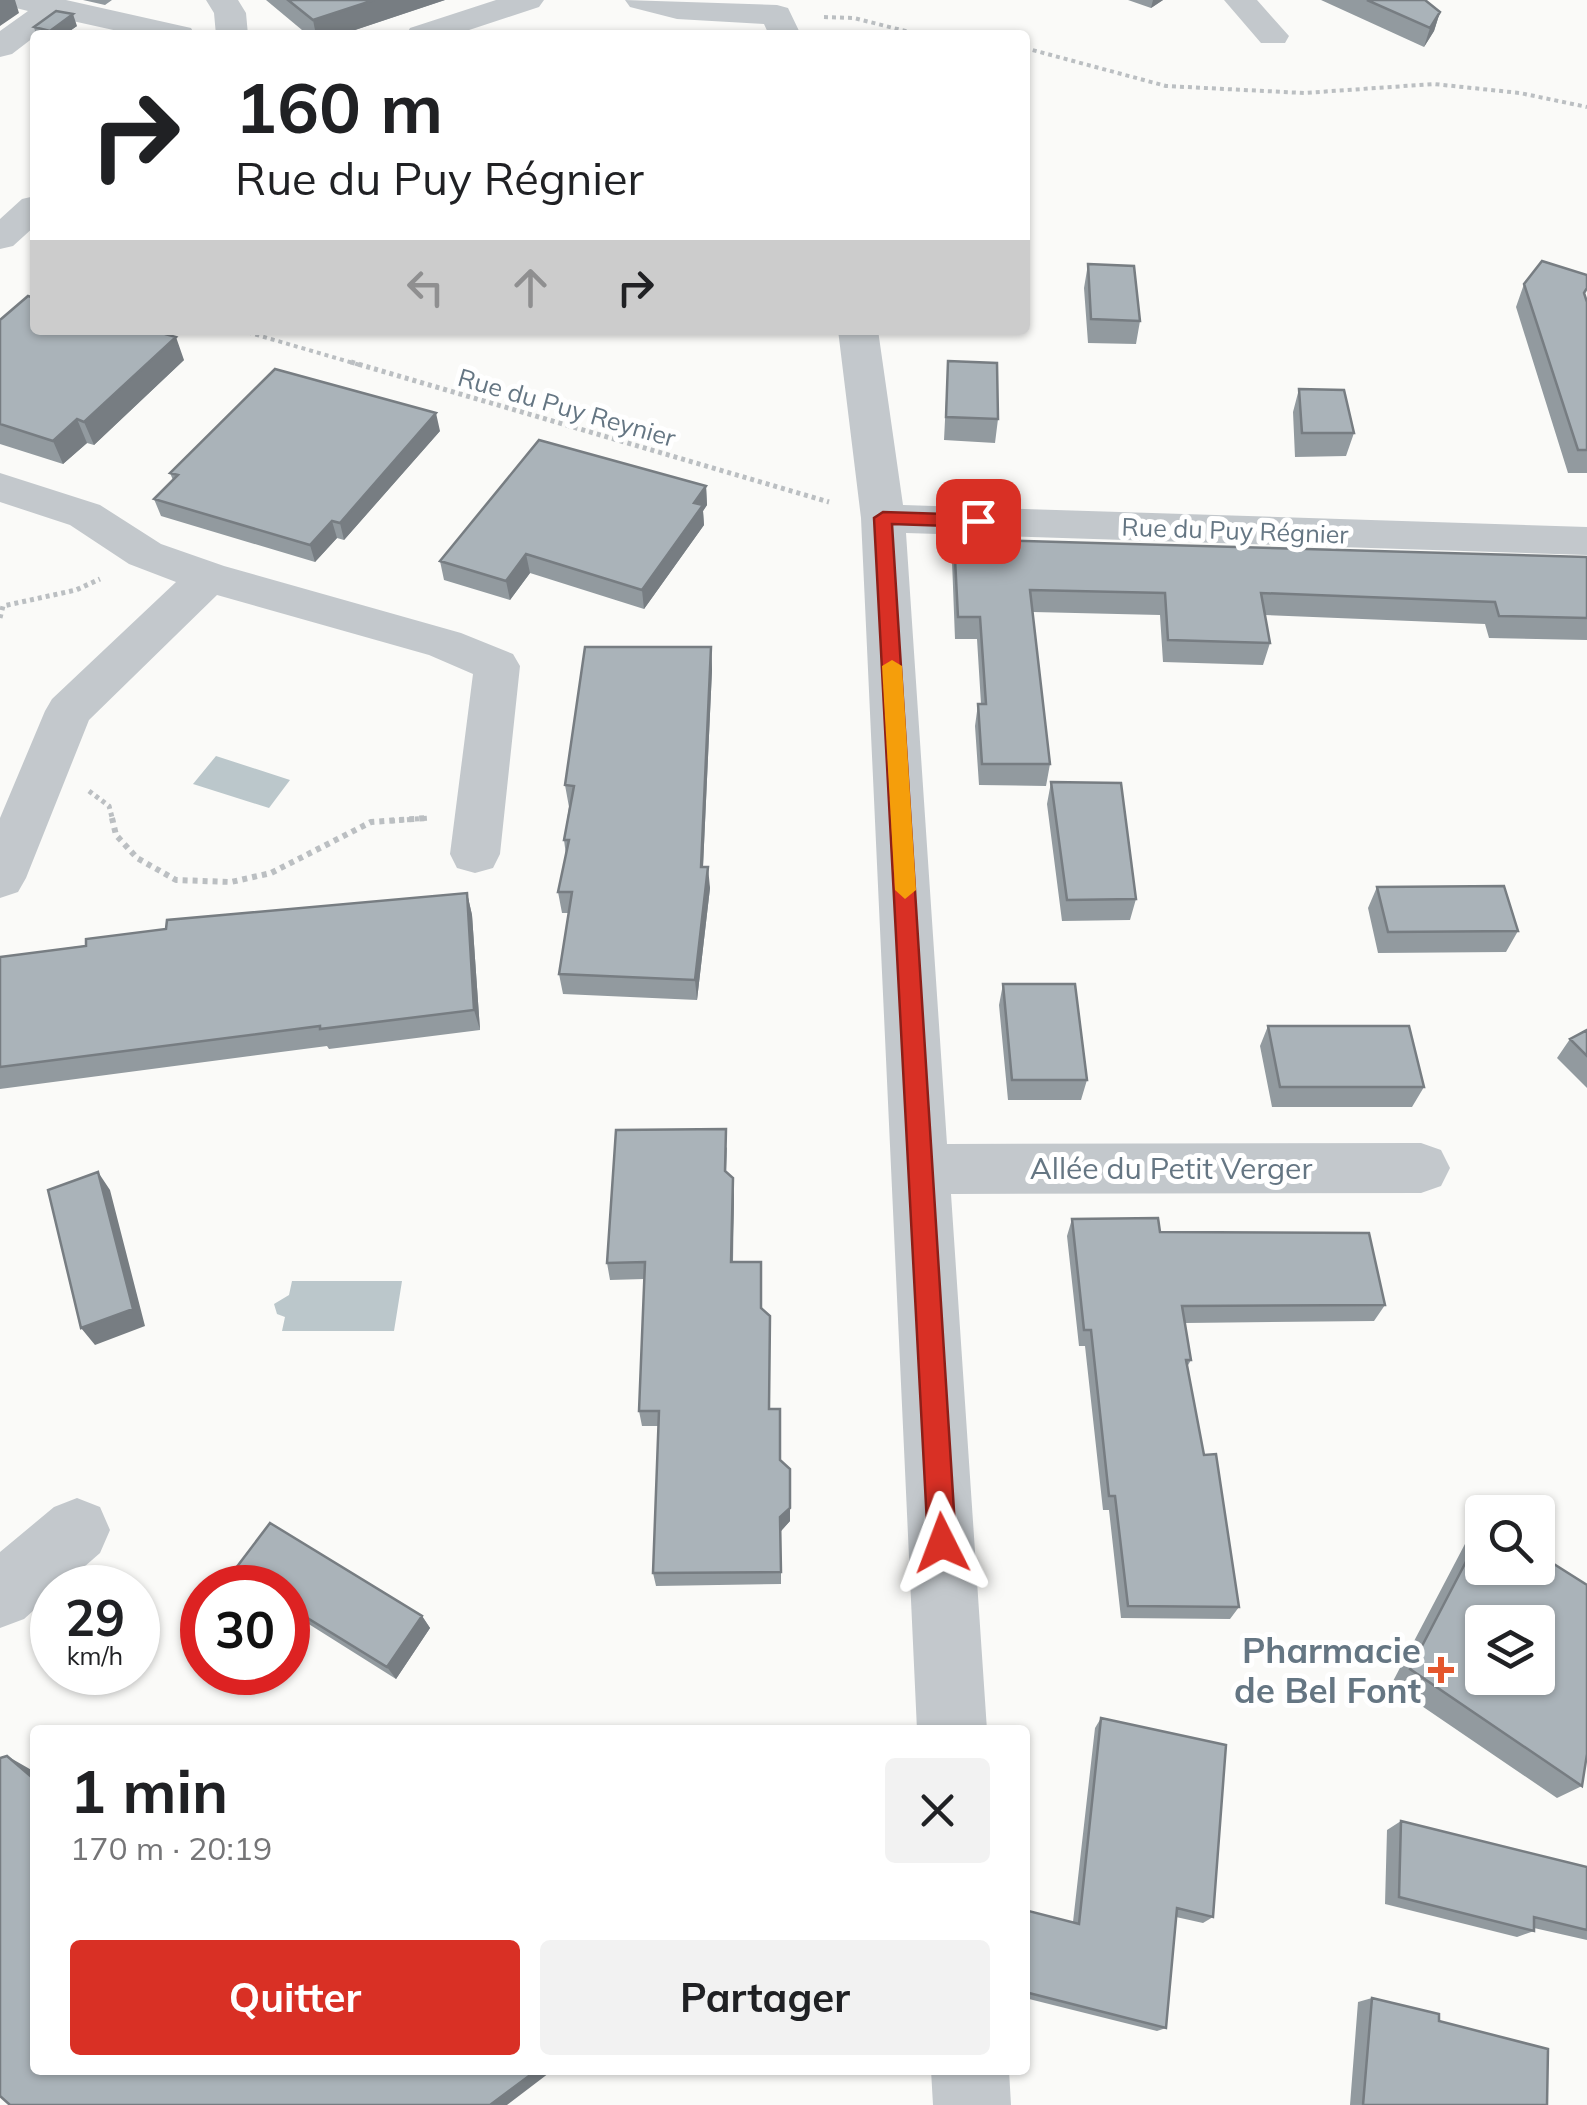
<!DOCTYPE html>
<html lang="fr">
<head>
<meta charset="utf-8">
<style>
  body { margin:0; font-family:Mulish,sans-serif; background:#f2f2f2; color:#202124; height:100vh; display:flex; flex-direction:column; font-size:38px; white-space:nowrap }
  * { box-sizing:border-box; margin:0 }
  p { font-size:32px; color:#757577 }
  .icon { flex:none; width:55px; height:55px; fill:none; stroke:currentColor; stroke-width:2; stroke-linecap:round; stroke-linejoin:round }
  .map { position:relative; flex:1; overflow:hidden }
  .sheet { position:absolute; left:30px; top:1725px; width:1000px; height:350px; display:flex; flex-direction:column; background:#fff; border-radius:10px; box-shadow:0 2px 8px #0004 }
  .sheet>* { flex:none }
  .hud { position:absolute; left:30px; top:30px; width:1000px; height:305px; border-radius:10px; box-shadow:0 2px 8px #0004; background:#fff; color:#202124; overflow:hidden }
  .fabs { position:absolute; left:1465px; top:1495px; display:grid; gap:20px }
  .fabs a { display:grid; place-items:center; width:90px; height:90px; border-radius:10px; background:#fff; box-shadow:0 2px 8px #0004; font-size:50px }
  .speed { position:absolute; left:30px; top:1565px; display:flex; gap:20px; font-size:50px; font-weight:700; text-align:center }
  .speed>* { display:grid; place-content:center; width:130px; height:130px; border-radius:50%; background:#fff; box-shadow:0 2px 8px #0004; line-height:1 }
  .speed small { font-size:25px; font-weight:400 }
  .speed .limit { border:15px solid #d22; background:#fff; color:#111 }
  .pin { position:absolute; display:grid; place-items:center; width:85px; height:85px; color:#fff; margin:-42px; border-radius:20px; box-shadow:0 5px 15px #0006 }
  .me { position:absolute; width:110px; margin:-55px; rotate:357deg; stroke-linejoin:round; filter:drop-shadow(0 0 8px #0008) }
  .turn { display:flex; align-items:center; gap:35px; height:210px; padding:0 40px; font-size:45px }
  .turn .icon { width:130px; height:130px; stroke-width:2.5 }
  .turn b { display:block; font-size:70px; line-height:85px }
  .lanes { display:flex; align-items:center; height:95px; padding:0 40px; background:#0003; justify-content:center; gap:50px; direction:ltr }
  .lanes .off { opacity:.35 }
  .round { display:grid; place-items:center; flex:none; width:105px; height:105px; border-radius:10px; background:#f2f2f2 }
  .head { display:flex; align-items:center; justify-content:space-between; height:170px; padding:0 40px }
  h1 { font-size:60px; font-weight:700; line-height:75px }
  .cta { display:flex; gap:20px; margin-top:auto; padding:20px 40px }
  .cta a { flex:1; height:115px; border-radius:10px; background:#d93025; color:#fff; font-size:40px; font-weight:700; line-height:115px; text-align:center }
  .cta a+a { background:#f2f2f2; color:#202124 }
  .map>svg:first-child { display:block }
</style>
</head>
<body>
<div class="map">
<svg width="1587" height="2105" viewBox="0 0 1587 2105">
  <rect width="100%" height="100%" fill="#fafaf8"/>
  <path fill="#bbc7cb" d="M216 756 290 780 269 808 193 784Z
    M292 1281H402L394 1331H282L285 1317 277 1314 274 1304 289 1295Z"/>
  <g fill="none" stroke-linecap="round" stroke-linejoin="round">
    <path stroke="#bbbfc2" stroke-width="4" stroke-dasharray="4 4" stroke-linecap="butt" d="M824 17 854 18 921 35
      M1025 48 1166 86 1304 93 1434 84 1520 93 1587 107
      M240 330 360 365"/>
    <path stroke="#bbbfc2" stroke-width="5" stroke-dasharray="4 4" stroke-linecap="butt" d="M351 362 829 502
      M0 618 3 606 76 590 100 579
      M89 791 109 806 113 821
      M391 821 429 818"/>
    <path stroke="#bbbfc2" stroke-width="6" stroke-dasharray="5 5" stroke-linecap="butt" d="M112 818 116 835 137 858 176 880 231 882 271 873 371 822 427 818"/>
    <path fill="#c3c8cc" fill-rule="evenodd" d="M7 0H66L191 28 195 35H136L59 18 12 54 0 57V31L28 11 12 7Z
      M206 0H238L246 13 248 35H216L214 13Z
      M496 0H544L539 7 454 35H406L410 28Z
      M625 0 777 5 788 8 801 35H769L764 24 677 19 630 7Z
      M1224 0H1257L1289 36 1285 43H1261Z
      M35 196V226L13 246 0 249V219L22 199Z
      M838 330H878L903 505 1587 527V555L906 533 947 1144 1421 1143 1441 1150 1450 1168 1441 1186 1421 1193 951 1194 987 1730H917L861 518Z
      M0 473 100 505 161 544 224 566 461 633 513 654 520 666 500 854 493 868 475 873 457 868 450 854 473 674 429 655 217 595 89 720 26 878 18 892 0 898V818L45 711 52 699 176 582 129 564 70 525 0 502Z
      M77 1498 100 1507 110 1530 100 1553 60 1588H52V1594L24 1619 0 1628V1552L54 1507Z
      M931 2070H1009L1011 2105H933Z"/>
  </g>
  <path fill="#929a9f" d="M83 0H112L105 5Z
    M266 0H445L340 35H308Z
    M1128 0H1163L1151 8Z
    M1321 0H1425L1440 12 1434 31 1424 47Z
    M77 26 64 35H36L34 27Z
    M1088 264 1140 321 1136 344 1088 343 1084 288Z
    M1524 284 1586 298 1587 302V473H1568L1516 307Z
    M0 320 184 360 94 445 87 443 63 464 0 444Z
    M948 361 998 419 995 443 944 440Z
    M1299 389 1354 433 1346 456 1295 457 1293 412Z
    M440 431 344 540 337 538 315 562 161 516 154 499 173 480 170 473Z
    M706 486 707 505 703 511 704 525 644 609 530 573 510 600 444 580 440 561Z
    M954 539 1587 557V640L1489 638 1485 624 1265 615 1270 643 1263 665 1163 662 1160 615 1033 612 1050 764 1046 786 979 785 975 726 978 704H981L977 639H955L952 561Z
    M711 647 712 670 703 867 710 888 697 1000 563 994 559 974 569 913H562L558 892 566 855 564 840 569 807 565 785Z
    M1051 782 1136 899 1130 920 1062 921 1047 804Z
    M1377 887 1518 931 1506 952 1378 953 1368 908Z
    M467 893 472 915 480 1030 329 1049 327 1046 0 1089V957Z
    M1003 984 1087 1080 1081 1100H1008L999 1005Z
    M1268 1026 1424 1087 1412 1107H1272L1260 1046Z
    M1587 1030V1088L1557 1058 1570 1039Z
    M727 1147 726 1172 734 1196 733 1262H761V1309L769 1409 781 1460 790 1469V1521L781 1531V1584L656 1586 653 1573 658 1426H642L639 1411 644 1279 610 1280 607 1263Z
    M1072 1219 1160 1232 1385 1305 1374 1321 1185 1323 1191 1360 1187 1367 1204 1455 1239 1607 1230 1619 1121 1618 1109 1510H1103L1085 1346H1079L1067 1236Z
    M1482 1526V1568L1582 1786 1557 1798 1391 1685 1466 1542Z
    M233 1572 422 1616 430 1628 396 1679 288 1611V1588H249Z
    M1101 1718 1213 1917 1203 1923 1176 1917 1166 2028 1157 2031 1025 1998V1910L1073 1922 1095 1728Z
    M1401 1821 1587 1867V1940L1534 1928V1931L1517 1937 1385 1904 1387 1830Z
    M1372 1998 1439 2021 1547 2105H1350L1358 2002Z"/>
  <path fill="#777d82" d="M0 0H15L19 13 0 26Z
    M374 0H445L340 35H316L313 20Z
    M1153 0H1163L1151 8Z
    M1440 12 1434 31 1424 47 1430 28Z
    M73 14 77 26 64 35H51L50 31Z
    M176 337 184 360 94 445 84 422Z
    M436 413 440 431 344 540 340 523Z
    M77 419 87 443 63 464 53 441Z
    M706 486 707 505 703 511 704 525 644 609 642 590 694 503Z
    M332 521 337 538 315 562 310 545Z
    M526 554 530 573 510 600 506 581Z
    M711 647 712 670 702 888 701 867Z
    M708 867 710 888 697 1000 695 980Z
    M467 893 472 915 480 1030 474 1010Z
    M98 1172 110 1190 145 1326 95 1345 81 1328Z
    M733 1178 734 1196 732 1279 731 1262Z
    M790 1508V1521L781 1531V1584L780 1517Z
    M422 1616 430 1628 396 1679 387 1667Z
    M7 1756 35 1772V1780Z
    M537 2070H553L507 2105H490Z"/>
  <path fill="#aab3b9" stroke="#777d82" stroke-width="2.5" fill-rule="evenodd" d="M288 0H374L313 20Z
    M1367 0H1425L1440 12 1430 28Z
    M56 11 73 14 50 31 34 27Z
    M1542 261 1587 275V288L1584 293 1587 302V450H1578L1524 284Z
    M1088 264 1134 266 1140 321 1091 319Z
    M28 296 35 298V330H151L176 337 84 422 77 419 53 441 0 424V320Z
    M948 361 997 363 998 419 946 417Z
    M275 369 436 413 340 523 332 521 310 545 154 499 178 475 170 473Z
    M1299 389 1344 390 1354 433H1302Z
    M539 440 706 486 694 503 703 505 642 590 526 554 506 581 440 561Z
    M954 539 1587 557V618L1499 616 1495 602 1261 593 1270 643 1168 640 1165 593 1030 590 1050 764H982L978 704H986L980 617H958Z
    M585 647H711L701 867H708L695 980 559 974 572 892H558L569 840H564L574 786 565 785Z
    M1051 782 1121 783 1136 899 1067 900Z
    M1504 886 1518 931 1388 932 1377 887Z
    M467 893 474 1010 320 1029V1026L0 1067V957L86 946V939L166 929 167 920Z
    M1003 984H1075L1087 1080H1012Z
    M1268 1026H1409L1424 1087H1280Z
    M1587 1030V1056L1570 1039Z
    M726 1129 725 1171 733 1178 731 1262H761V1308L770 1316 769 1409H780V1460L790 1469V1508L780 1517 781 1572 653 1573 659 1411H639L645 1262 607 1263 616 1130Z
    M98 1172 133 1309 81 1328 48 1190Z
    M1158 1218 1160 1232 1369 1233 1385 1305 1182 1306 1191 1360H1186L1204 1455 1216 1454 1239 1607 1128 1606 1115 1496H1109L1091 1330H1084L1072 1219Z
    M270 1523 422 1616 387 1667 288 1606V1588H258L233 1572Z
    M1482 1531V1568H1538V1554L1587 1585V1754L1582 1786 1410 1669ZM1482 1622H1538V1678H1482Z
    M1101 1718 1226 1745 1213 1917 1177 1908 1166 2028 1025 1992V1910L1079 1924Z
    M7 1756 35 1780V2070H537L490 2105H10L0 2096V1758Z
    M1401 1821 1587 1867V1930L1534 1917V1931L1399 1897Z
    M1372 1998 1439 2014V2021L1548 2049 1547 2105H1363Z"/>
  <path fill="#d93025" stroke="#8d1f18" stroke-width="2.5" d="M883 512 978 515 987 521 978 527 892 524 956 1543 952 1553 942 1557 932 1553 928 1543 874 518Z"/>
  <path fill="#f59e0b" d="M892 660 902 666 916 890 905 899 895 890 882 666Z"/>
  <path fill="#e4572e" stroke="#fff" stroke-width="4" d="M1436 1655h10v10h10v10h-10v10h-10v-10h-10v-10h10z"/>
  <g text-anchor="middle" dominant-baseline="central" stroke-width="10" stroke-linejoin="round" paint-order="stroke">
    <g font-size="25" fill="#657683" stroke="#fff">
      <text transform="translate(567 407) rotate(16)">Rue du Puy Reynier</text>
      <text transform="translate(1235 530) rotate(2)">Rue du Puy Régnier</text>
    </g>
    <g font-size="30" fill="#657683" stroke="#fff">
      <text x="1171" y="1168">Allée du Petit Verger</text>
    </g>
    <g font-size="35" font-weight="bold" fill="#657683" stroke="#fff" text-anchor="end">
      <text x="1421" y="1650">Pharmacie<tspan x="1421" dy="40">de Bel Font</tspan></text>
    </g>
  </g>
</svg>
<div class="fabs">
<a><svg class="icon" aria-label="search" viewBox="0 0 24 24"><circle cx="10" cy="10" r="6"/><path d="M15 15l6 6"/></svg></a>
<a><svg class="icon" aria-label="layers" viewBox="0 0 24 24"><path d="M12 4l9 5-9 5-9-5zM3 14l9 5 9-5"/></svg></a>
</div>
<div class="speed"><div>29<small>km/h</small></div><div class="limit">30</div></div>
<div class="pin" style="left:978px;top:521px;background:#d93025"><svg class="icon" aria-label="arrive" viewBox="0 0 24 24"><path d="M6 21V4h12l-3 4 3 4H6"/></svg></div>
<svg class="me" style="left:942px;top:1543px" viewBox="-20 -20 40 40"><path d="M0-17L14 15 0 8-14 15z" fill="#d93025" stroke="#fff" stroke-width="4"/></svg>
<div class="hud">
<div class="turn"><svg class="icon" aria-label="right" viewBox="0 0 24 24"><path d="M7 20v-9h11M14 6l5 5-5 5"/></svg><div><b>160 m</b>Rue du Puy Régnier</div></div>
<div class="lanes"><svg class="icon off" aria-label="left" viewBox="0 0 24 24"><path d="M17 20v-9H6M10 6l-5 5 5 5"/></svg><svg class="icon off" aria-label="ahead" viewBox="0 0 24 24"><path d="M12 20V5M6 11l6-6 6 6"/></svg><svg class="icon" aria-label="right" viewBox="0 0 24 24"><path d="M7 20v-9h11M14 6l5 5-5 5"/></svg></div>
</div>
<section class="sheet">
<div class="head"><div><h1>1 min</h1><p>170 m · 20:19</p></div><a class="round"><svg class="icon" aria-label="close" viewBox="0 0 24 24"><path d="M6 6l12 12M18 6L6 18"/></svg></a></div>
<div class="cta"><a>Quitter</a><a>Partager</a></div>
</section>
</div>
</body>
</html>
